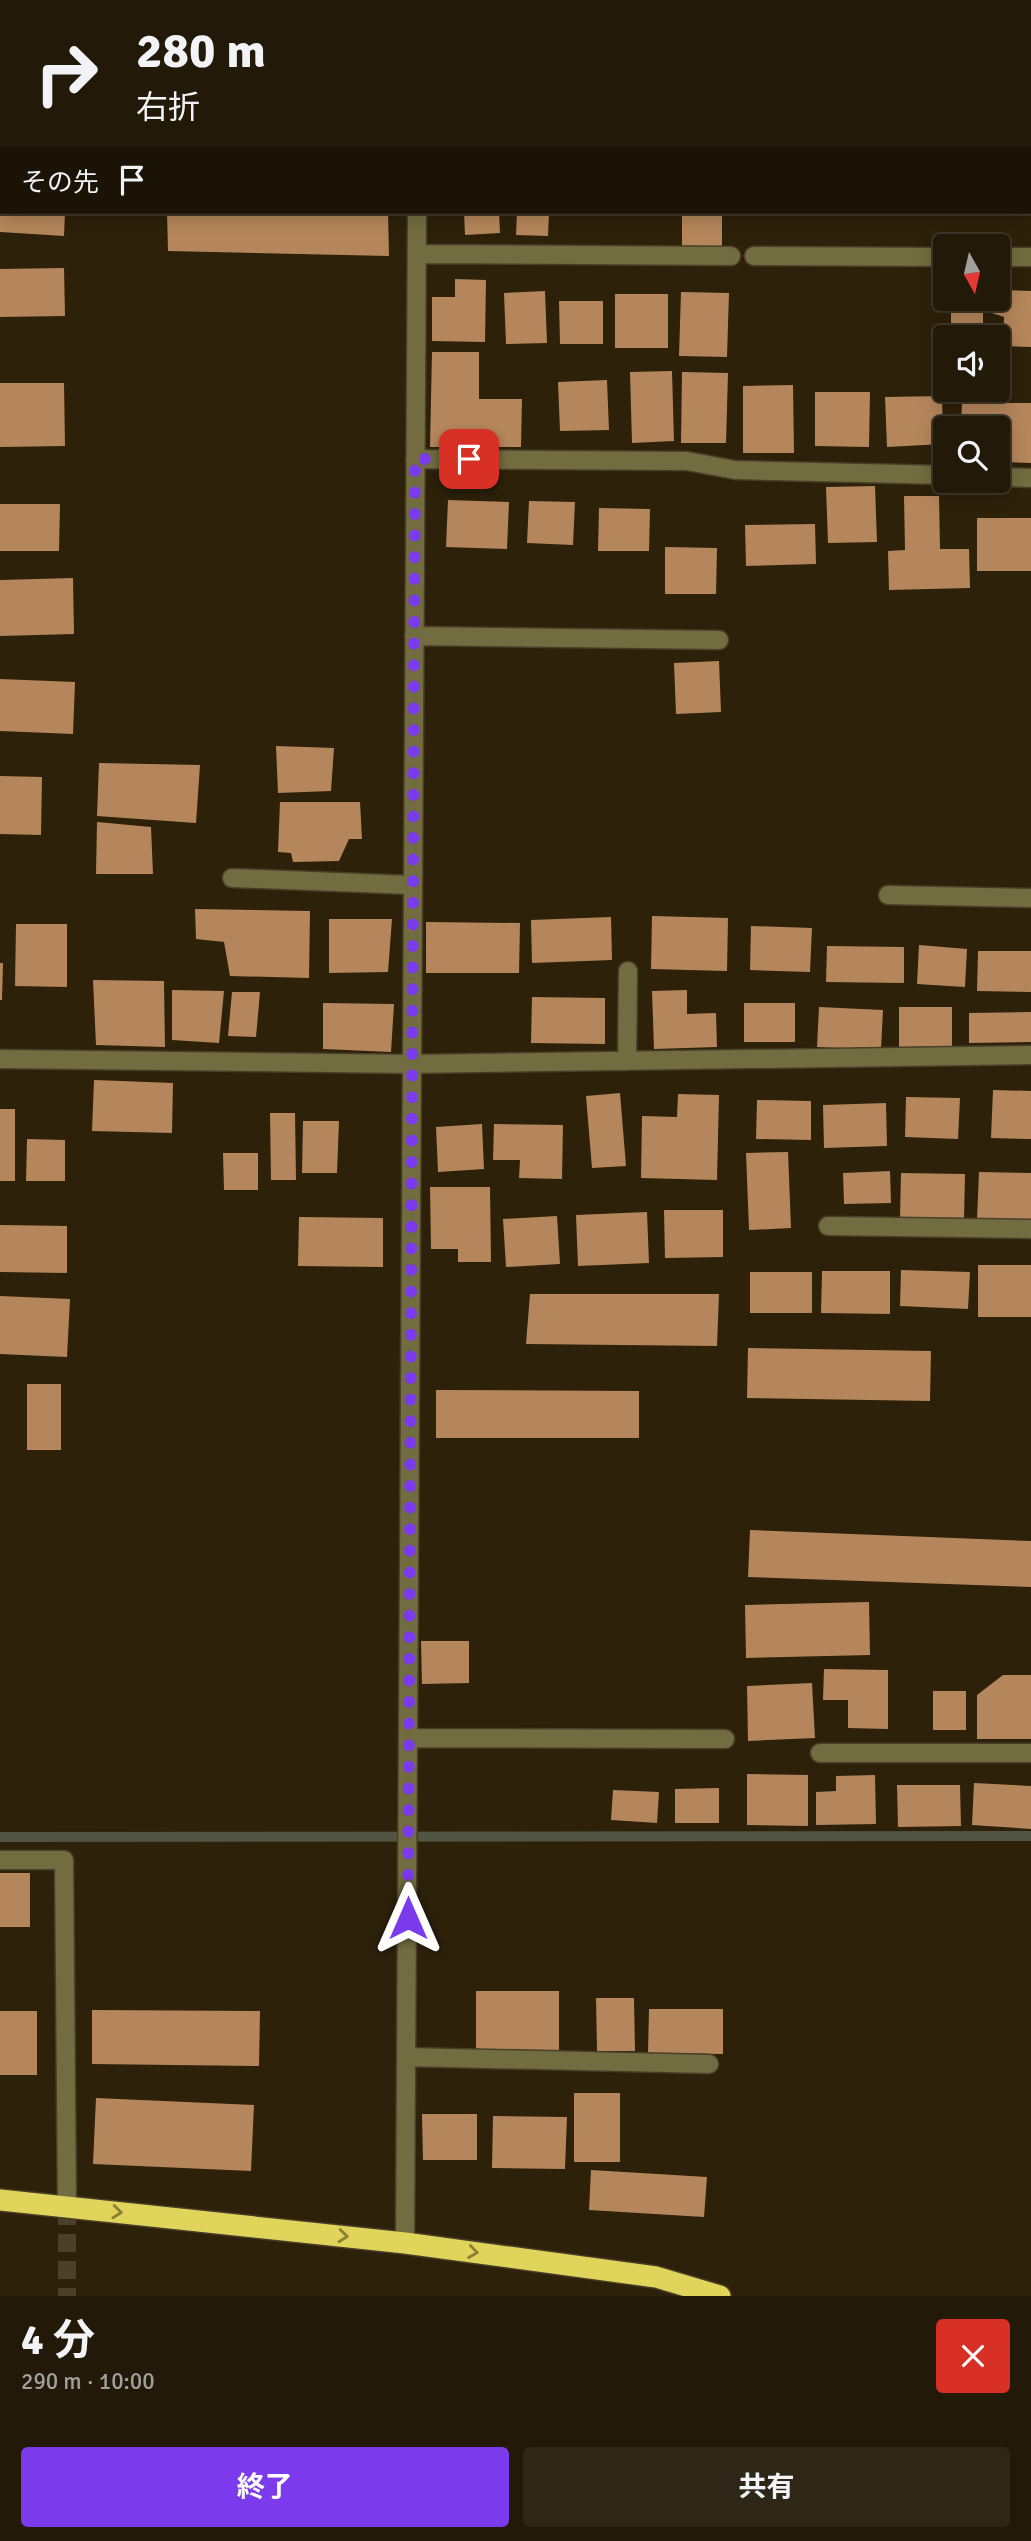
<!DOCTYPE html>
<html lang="ja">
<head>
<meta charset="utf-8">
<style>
  body { margin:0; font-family:Signika,"Noto Sans JP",sans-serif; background:#2e2616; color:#f1f3f6; height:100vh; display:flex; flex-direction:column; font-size:26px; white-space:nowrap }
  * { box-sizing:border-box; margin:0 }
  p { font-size:23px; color:#a2a09c }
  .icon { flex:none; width:38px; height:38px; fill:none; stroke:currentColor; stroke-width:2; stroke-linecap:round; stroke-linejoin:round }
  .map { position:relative; height:2296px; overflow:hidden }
  .sheet { display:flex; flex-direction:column; background:#221908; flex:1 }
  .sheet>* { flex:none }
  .guide { position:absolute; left:0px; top:0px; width:1032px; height:214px; box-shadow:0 4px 18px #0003,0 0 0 2px #3f3829; background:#221908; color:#f1f3f6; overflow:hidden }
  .needle { width:46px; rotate:172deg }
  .controls { position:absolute; left:933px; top:234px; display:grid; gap:14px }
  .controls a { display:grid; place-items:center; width:77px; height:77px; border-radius:7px; background:#221908; box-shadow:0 4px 18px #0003,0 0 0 2px #3f3829; font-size:35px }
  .pin { position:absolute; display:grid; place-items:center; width:60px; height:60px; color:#fff; margin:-30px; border-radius:14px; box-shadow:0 4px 10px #0006 }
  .me { position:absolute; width:77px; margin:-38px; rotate:0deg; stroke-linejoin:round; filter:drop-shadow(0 0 5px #0008) }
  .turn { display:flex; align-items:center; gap:24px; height:147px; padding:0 21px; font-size:32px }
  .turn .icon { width:91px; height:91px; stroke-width:2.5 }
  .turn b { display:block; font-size:49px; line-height:60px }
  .then { display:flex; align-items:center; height:66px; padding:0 21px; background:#0003; gap:14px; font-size:26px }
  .round { display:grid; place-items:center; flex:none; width:74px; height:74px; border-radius:7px; background:#2e2616 }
  .summary { display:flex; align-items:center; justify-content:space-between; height:119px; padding:0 21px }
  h1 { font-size:42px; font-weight:700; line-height:52px }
  .cta { display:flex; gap:14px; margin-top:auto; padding:14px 21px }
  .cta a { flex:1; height:80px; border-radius:7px; background:#7c3aed; color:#fff; font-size:28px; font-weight:700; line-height:80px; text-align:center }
  .cta a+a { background:#2e2616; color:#f1f3f6 }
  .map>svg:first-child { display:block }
</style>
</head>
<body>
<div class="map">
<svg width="1031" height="2296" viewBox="0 0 1031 2296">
  <rect width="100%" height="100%" fill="#2d210a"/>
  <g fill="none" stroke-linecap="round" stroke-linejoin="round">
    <path stroke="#515443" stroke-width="10" d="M0 1837 1031 1836"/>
  </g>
  <path fill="#b5865b" d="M0 212H65L64 236 0 232Z
    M167 212H388L389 256 168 251Z
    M464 212H499L500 233 465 235Z
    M517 212H549L548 236 516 235Z
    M682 212H722V247H682Z
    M64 268 65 316 0 317V269Z
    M455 279 486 280 485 342 432 341V297H455Z
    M998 290 1031 291V347L1003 346 1004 317 989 312V299H998Z
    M545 291 547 343 506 344 504 293Z
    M681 292 729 293 727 357 679 356Z
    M615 294H668V348H615Z
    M951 299H983V337L951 338Z
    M559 301H603V344H560Z
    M432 352H479V399H522L521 447H430Z
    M672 371 674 441 632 443 630 372Z
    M682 372 728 373 726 443H681Z
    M607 380 609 430 560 431 558 382Z
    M0 383H64L65 446 0 447Z
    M793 385 794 453H743V386Z
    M815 392H870L869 447 815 446Z
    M942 396 943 444 887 447 885 397Z
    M962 403H1031V463L998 462V429H961Z
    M875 486 877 542 828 543 826 487Z
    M904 496H939L940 549H969L970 588 889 590 888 551 905 550Z
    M448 500 509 502 507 549 446 547Z
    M529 501 575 502 573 545 527 543Z
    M0 504H60L59 551H0Z
    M599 508 650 509 649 551H598Z
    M977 518H1031V571H977Z
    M815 524 816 564 746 566 745 525Z
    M665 547 717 548 716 594H665Z
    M73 578 74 634 0 636V580Z
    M719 661 721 712 676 714 674 663Z
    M0 679 75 682 73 734 0 731Z
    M276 746 334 748 331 791 278 793Z
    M99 763 200 765 196 823 97 816Z
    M0 776 42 777 41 835 0 834Z
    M280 802H360L362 839H349L339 861 293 862 291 853 278 852Z
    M97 822 151 827 153 874H96Z
    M195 909 310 911 309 978 230 976 224 942 196 939Z
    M652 916 728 918 727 971 651 969Z
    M611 917 612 960 532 963 531 920Z
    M329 919H392L388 972 329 973Z
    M426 922 520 923 519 973H426Z
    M16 924H67V987L15 986Z
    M751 926 812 928 810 972 750 970Z
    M919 945 967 949 965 987 917 984Z
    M827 946 904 947V983L826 982Z
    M978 951H1031V992L977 991Z
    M0 963H3L2 1000H0Z
    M93 980 164 981 165 1047 96 1045Z
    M172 990 224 991 219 1043 172 1040Z
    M687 990V1014L716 1013 717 1047 654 1049 652 991Z
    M232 992H260L256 1037 228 1036Z
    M532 997 605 998V1044L531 1043Z
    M323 1003 394 1004 391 1052 323 1049Z
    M744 1003H795V1042H744Z
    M819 1007 883 1010 881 1050 817 1047Z
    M899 1007H952V1047H899Z
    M1031 1012V1042L969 1043V1013Z
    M94 1080 173 1083 172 1133 92 1131Z
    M993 1090 1031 1091V1139L991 1138Z
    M620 1093 626 1166 592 1168 586 1096Z
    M678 1094 719 1095 717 1180 641 1178 642 1116 677 1117Z
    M906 1097 960 1098 958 1139 905 1137Z
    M757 1100 811 1101V1140L756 1139Z
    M886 1103 887 1146 824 1148 823 1105Z
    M0 1109H15V1181H0Z
    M270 1113H295L296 1180H271Z
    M303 1121H339L337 1173H302Z
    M482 1124 484 1169 438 1172 436 1127Z
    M494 1124 563 1125 562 1179 519 1178 520 1160H493Z
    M27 1139 65 1140V1181H26Z
    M788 1152 791 1228 749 1230 746 1153Z
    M223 1153H258V1190H224Z
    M890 1171 891 1203 844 1204 843 1173Z
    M979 1172 1031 1173V1221L977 1219Z
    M901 1173 965 1174 964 1219 900 1218Z
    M430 1187H490L491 1262H458V1249H431Z
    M664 1210H723V1257L665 1258Z
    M647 1212 649 1263 578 1266 576 1215Z
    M557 1216 560 1264 506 1267 503 1219Z
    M299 1217 383 1218V1267L298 1266Z
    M0 1225 67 1226V1273L0 1272Z
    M978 1265H1031V1317H978Z
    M901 1270 970 1272 968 1309 900 1306Z
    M822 1271H890V1314L821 1313Z
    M750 1272H812V1313H750Z
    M530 1294H719L717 1346 526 1344Z
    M0 1296 70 1299 67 1357 0 1354Z
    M748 1348 931 1351 930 1401 747 1398Z
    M27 1384H61V1450H27Z
    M436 1390 639 1391V1438H436Z
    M750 1530 1031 1541V1587L748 1577Z
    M869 1602 870 1655 746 1658 745 1605Z
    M421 1641H469V1683L422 1684Z
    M824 1669 888 1670V1729L848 1728V1700H823Z
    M1003 1675H1031V1739H977V1695Z
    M812 1683 815 1738 748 1741 747 1686Z
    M933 1691H966V1730H933Z
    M747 1774 808 1775V1826L747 1825Z
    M875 1775 876 1824 816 1825V1792L836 1791V1776Z
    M974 1783 1031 1786V1829L972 1825Z
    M897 1785H960L961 1826 898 1827Z
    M719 1788V1823H675V1789Z
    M613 1790 659 1792 657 1823 611 1820Z
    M0 1873H30V1927H0Z
    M476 1991H559V2052H476Z
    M596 1998H634L635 2051H597Z
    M649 2009H723V2054L648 2053Z
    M92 2010 260 2011 259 2066 92 2064Z
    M0 2011H37V2075H0Z
    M574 2093H620V2162H574Z
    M96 2098 254 2105 251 2171 93 2164Z
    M422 2114H477V2160H423Z
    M493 2116 567 2117 565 2169 492 2168Z
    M591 2170 707 2177 704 2217 589 2210Z"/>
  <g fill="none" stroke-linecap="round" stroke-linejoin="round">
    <path stroke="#4b402a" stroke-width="18" stroke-dasharray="18 9" stroke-linecap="butt" d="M67 2207V2296"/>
    <defs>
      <path id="minor" d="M419 2V0
        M417 254 731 256
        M754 256 945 257
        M998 257H1031
        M415 459 687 461 735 470 945 475
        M998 477 1031 478
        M414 636 719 640
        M232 878 411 885
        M888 895 1031 898
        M0 1059 410 1064 1031 1055
        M627 1061 628 971
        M828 1226 1031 1229
        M408 1738 725 1739
        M820 1753H1031
        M0 1860H64L67 2207
        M406 2057 709 2064
        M405 2243 417 212"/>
      <path id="highway" d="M0 2200 405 2243 656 2277 720 2296"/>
    </defs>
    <use href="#minor" stroke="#493e28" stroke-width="21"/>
    <use href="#highway" stroke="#493e28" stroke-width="24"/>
    <use href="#minor" stroke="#716d40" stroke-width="18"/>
    <use href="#highway" stroke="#e0d45a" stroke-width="21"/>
  </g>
  <defs><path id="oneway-chevron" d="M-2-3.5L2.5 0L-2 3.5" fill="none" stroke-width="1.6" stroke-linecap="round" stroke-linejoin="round" transform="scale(1.75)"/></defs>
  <g stroke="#8b7f32">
    <use href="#oneway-chevron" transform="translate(117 2212) rotate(6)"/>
    <use href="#oneway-chevron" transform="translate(343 2236) rotate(6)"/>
    <use href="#oneway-chevron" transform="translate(473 2252) rotate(8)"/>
  </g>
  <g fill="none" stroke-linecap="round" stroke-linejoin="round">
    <path stroke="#7c3aed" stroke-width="12" stroke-dasharray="0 21.6" d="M408 1918 415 459H469"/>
  </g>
</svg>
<div class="controls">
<a><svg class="needle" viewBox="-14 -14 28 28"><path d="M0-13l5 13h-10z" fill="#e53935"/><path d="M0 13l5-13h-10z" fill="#a2a09c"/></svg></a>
<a><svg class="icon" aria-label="sound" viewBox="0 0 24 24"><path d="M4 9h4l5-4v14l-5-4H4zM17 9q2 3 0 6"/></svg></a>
<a><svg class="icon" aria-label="search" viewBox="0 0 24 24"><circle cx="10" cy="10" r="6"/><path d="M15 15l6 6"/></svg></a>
</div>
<div class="pin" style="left:469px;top:459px;background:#d93025"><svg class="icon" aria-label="arrive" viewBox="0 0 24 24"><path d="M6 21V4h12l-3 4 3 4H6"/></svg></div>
<svg class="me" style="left:408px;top:1918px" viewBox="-20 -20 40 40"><path d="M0-17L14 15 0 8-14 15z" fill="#7c3aed" stroke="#fff" stroke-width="4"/></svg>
<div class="guide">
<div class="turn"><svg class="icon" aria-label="right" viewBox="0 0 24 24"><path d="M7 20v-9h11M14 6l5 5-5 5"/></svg><div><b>280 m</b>右折</div></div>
<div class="then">その先<svg class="icon" aria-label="arrive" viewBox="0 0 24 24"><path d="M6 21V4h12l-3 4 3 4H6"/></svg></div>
</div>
</div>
<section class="sheet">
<div class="summary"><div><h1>4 分</h1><p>290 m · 10:00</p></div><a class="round" style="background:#d93025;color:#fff"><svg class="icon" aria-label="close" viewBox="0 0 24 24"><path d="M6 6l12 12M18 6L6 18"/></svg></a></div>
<div class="cta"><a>終了</a><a>共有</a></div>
</section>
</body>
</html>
